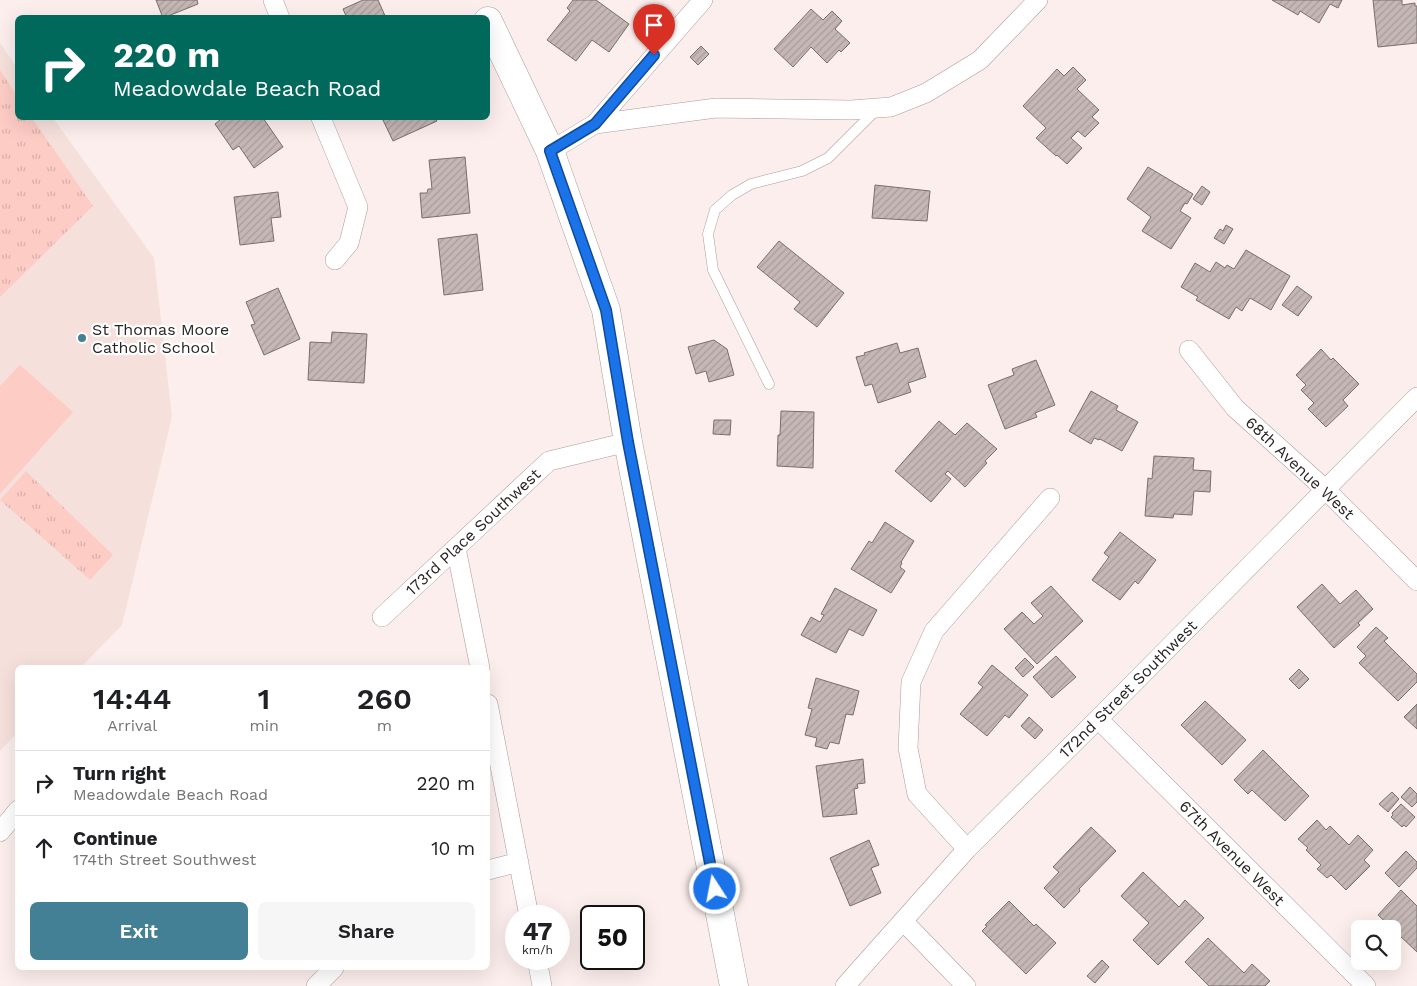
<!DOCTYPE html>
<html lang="en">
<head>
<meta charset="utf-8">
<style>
  body { margin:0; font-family:"Work Sans",sans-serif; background:#f6f6f6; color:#202124; height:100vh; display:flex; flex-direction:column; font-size:19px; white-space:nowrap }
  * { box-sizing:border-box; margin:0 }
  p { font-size:16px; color:#757577 }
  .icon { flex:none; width:28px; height:28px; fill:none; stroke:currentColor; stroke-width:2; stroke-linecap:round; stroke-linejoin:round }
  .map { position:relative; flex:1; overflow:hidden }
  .drawer { position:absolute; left:15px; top:665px; width:475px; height:305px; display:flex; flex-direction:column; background:#fff; border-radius:8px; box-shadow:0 5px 20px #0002 }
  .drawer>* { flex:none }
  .guide { position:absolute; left:15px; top:15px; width:475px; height:105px; border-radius:8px; box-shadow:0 5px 20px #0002; background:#00695c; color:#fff; overflow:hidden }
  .controls { position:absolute; left:1351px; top:920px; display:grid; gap:10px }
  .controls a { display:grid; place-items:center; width:50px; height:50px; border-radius:8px; background:#fff; box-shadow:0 5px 20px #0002; font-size:25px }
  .speed { position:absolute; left:505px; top:905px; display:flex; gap:10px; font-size:25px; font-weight:700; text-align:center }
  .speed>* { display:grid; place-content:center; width:65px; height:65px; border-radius:50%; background:#fff; box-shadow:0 5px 20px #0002; line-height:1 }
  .speed small { font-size:12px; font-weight:400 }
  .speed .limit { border:2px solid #111; border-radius:8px; background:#fff; color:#111 }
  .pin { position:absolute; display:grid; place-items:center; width:42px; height:42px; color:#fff; margin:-51px -21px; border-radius:50% 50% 50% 0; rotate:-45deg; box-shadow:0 0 5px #0007 }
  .pin .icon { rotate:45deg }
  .me { position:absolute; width:55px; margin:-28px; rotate:349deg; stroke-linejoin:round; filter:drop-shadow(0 0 4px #0008) }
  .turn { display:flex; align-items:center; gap:18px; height:105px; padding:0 15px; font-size:22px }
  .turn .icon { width:65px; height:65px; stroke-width:2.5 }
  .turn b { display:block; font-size:35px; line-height:42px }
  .eta { display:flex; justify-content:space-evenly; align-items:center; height:85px; text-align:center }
  .eta b { font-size:30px; font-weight:600; line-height:35px }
  .button { display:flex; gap:10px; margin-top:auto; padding:10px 15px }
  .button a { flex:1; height:58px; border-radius:8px; background:#438096; color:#fff; font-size:20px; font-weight:600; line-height:58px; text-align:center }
  .button a+a { background:#f6f6f6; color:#202124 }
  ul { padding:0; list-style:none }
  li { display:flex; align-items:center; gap:15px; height:65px; padding:0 15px; border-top:1px solid #e0e0e0 }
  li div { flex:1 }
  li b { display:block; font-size:19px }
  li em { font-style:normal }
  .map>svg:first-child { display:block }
</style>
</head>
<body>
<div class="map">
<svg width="1417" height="986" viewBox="0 0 1417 986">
  <defs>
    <pattern id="park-tufts" width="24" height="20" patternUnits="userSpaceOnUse" patternTransform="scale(1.25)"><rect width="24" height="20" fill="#fcccc5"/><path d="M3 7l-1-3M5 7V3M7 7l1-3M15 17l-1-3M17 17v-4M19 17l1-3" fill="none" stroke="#d8afa9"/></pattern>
    <pattern id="building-hatch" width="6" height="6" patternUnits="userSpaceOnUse" patternTransform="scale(1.25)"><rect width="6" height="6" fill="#c4b7b5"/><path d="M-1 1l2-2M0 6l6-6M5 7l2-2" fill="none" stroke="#a89d9b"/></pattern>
  </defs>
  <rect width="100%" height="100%" fill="#fceeec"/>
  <path fill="#f6e0dc" d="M0 43 17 68 18 118H53L154 258 172 417 122 625 81 667 18 668 17 733 0 751Z"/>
  <path fill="#fcccc5" d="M20 365 73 412 0 494V386Z"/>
  <path fill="url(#park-tufts)" d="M0 70 17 96 18 118H32L93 206 0 297Z
    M26 471 113 555 90 580 0 500Z"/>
  <path fill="url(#building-hatch)" stroke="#7a6e6c" d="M156 0H197L198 4 163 18Z
    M363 0H378L386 18H347L343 9Z
    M573 0H596L629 24 609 52 592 40 576 61 547 40 570 11 567 8Z
    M1272 0H1342L1338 8 1330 4 1319 23 1300 11 1298 15Z
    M1373 0H1402V5L1415 3V6H1417V43L1378 47Z
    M811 9 823 20 832 11 842 21 835 29 850 43 841 52 839 50 827 63 811 47 793 67 774 49Z
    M701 46 709 54 698 65 690 57Z
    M1073 67 1086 80 1077 89 1099 110 1092 117 1099 123 1085 137 1078 131 1071 138 1082 148 1067 164 1057 155 1056 156 1036 138 1046 128 1023 106 1057 69 1064 76Z
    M218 118H263L283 147 254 168 239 146 233 150 215 124 220 120Z
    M382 118H435L437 121 393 141Z
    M465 157 470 213 422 218 420 193H427L428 189H432L429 160Z
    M1148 167 1193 194 1187 204 1185 203 1180 211 1191 218 1171 249 1142 231 1151 217 1127 199Z
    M875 185 930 191 927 221 872 218Z
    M1202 186 1210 192 1202 205 1193 199Z
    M278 192 281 217 271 218 274 241 240 245 234 197Z
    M1226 225 1233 229 1224 244 1214 238 1220 229 1223 231Z
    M477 234 483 290 444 295 438 239Z
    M779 241 844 293 817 327 794 309 800 302 757 267Z
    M1246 250 1290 276 1271 310 1250 298 1242 311 1236 307 1229 319 1196 300 1198 297 1181 287 1195 263 1210 272 1216 262 1225 268 1227 265 1234 269Z
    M1297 286 1312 297 1298 316 1282 305Z
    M278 288 300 339 264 355 251 325 255 324 246 302Z
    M332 332 367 334 364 383 308 380 310 342 331 343Z
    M714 340 727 349 734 375 709 382 706 371 696 374 688 347Z
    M897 343 900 353 918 348 926 377 908 383 911 392 878 403 872 384 865 386 856 357 865 355 864 353Z
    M1321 349 1331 360 1333 358 1359 384 1343 400 1348 406 1326 427 1308 409 1314 403 1301 390 1306 385 1296 375Z
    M1036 360 1055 405 1035 413 1037 417 1005 429 988 385 1014 375 1012 369Z
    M1091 391 1118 406 1116 410 1138 422 1122 451 1100 439 1099 440 1094 438 1091 444 1069 431Z
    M781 411 814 412 813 468 777 466 778 435H780Z
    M714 420H731L730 435 713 434Z
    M939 421 955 435 967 423 997 449 985 461 987 463 965 487 948 471 945 474 951 479 931 502 895 471Z
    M1154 456 1194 458 1193 470 1211 471 1210 492 1194 491 1192 515 1174 514 1173 518 1145 516 1148 478 1152 479Z
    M885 522 914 541 901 562 902 563 900 567 905 571 891 593 851 569 869 541 872 543Z
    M1120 532 1156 560 1138 584 1135 581 1120 600 1092 580 1109 557 1104 553Z
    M1322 584 1340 604 1356 590 1373 609 1358 623 1360 625 1334 648 1297 607Z
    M1051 586 1083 621 1037 664 1004 629 1022 612 1034 624 1043 616 1031 603Z
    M835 588 877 610 863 636 849 629 836 653 801 635 811 617 820 622 824 615 821 614Z
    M1376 627 1388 638 1384 641 1417 674V682L1398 701 1359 663 1366 656 1357 647Z
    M1056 656 1076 677 1052 698 1033 677Z
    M1025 658 1034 667 1023 677 1015 668Z
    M992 665 1028 695 1009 718 1005 715 987 736 960 714 983 687 978 683Z
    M1299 669 1309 679 1299 689 1289 679Z
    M816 678 859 691 853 715 846 714 839 744 830 742 827 749 815 746 817 738 805 735 812 709 808 708Z
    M1205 701 1246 740 1222 765 1181 725Z
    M1417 704V729L1404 717Z
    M1029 717 1043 730 1035 739 1021 726Z
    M1263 750 1309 796 1285 821 1252 790 1248 794 1234 780Z
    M863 759 865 783 857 784 858 788 854 789 857 814 823 817 816 766Z
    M1410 787 1417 794V802L1412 807 1401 797Z
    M1392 792 1399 799 1388 812 1379 804Z
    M1401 804 1415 817 1406 827 1404 825 1402 827 1391 817 1393 815 1392 813Z
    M1317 820 1326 830 1330 826 1349 845 1358 835 1373 850 1364 860 1370 866 1346 890 1331 875 1327 878 1317 869 1321 865 1306 850 1308 848 1298 839Z
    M1091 827 1116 851 1079 889 1080 891 1064 908 1044 888 1059 872 1053 867Z
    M869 840 879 865 871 868 881 893 850 906 830 858Z
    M1406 851 1417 862V868L1399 887 1385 873Z
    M1143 872 1179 907 1185 900 1204 918 1158 965 1133 940 1149 923 1121 896Z
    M1401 890 1417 906V952L1378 915Z
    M1009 901 1034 926 1036 924 1056 943 1026 974 982 931 987 926 985 925Z
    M1208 938 1244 973 1252 964 1270 981 1265 986H1209L1185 962Z
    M1102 960 1109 967 1095 983 1087 976Z"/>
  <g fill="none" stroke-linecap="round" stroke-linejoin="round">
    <defs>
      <path id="lane" d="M769 384 713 270 708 234 715 210 732 195 751 184 802 171 828 158 877 109"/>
      <path id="street" d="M273 0 280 18
        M321 118 358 207 349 243 335 260
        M595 124 703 0
        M550 151 595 124 716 108 851 110 891 107 926 93 980 60 1038 0
        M1189 350 1235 408 1325 489 1417 581
        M456 548 480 668
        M382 617 549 461 628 442
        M488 704 529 916
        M1098 719 1366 986
        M0 832 18 810
        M967 849 917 794 908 748 911 682 934 631 1050 498
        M488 870 519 862
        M904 922 966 986
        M537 959 542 986
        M316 986 334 968
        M845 986 967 849 1098 719 1417 397"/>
      <path id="secondary" d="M488 21 550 151 606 310 628 442 734 986"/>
    </defs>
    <use href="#lane" stroke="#a99d9b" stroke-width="11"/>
    <use href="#street" stroke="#a99d9b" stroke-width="20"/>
    <use href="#secondary" stroke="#a99d9b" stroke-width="29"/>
    <use href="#lane" stroke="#fff" stroke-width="10"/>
    <use href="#street" stroke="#fff" stroke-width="19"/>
    <use href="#secondary" stroke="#fff" stroke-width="28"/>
  </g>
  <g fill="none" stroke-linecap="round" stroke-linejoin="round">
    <defs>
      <path id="route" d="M654 55 595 124 550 151 606 310 628 442 715 889"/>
    </defs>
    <use href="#route" stroke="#114b97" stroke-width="12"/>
    <use href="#route" stroke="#1a73e8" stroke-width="9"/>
  </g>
  <circle fill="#438096" stroke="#fff" stroke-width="2" cx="82" cy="338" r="5"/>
  <g text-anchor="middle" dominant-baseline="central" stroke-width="4.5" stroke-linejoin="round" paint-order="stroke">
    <g font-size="16" fill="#292423" stroke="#fff" text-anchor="start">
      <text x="92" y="329">St Thomas Moore<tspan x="92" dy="18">Catholic School</tspan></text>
    </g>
    <g font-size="16" fill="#292423" stroke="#fff">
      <text transform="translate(1300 468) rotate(43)">68th Avenue West</text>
      <text transform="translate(473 532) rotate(-43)">173rd Place Southwest</text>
      <text transform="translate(1128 689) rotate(-45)">172nd Street Southwest</text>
      <text transform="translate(1232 853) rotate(45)">67th Avenue West</text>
    </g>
  </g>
</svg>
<div class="controls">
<a><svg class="icon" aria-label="search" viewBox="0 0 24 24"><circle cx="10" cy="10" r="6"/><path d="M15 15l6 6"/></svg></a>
</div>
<div class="speed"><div>47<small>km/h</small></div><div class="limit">50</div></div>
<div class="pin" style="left:654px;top:55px;background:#d93025"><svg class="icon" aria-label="arrive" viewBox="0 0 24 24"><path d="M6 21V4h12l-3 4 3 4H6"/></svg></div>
<svg class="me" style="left:715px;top:889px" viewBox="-20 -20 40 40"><circle r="17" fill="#1a73e8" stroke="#fff" stroke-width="3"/><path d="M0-11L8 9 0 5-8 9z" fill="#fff"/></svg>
<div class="guide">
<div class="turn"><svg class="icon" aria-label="right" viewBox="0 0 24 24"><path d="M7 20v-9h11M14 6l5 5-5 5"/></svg><div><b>220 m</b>Meadowdale Beach Road</div></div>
</div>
<section class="drawer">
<div class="eta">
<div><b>14:44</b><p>Arrival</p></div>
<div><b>1</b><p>min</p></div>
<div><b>260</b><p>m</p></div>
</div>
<ul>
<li><svg class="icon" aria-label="right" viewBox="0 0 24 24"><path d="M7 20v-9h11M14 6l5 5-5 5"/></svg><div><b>Turn right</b><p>Meadowdale Beach Road</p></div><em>220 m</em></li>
<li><svg class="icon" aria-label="ahead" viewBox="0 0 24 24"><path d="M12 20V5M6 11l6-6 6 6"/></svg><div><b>Continue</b><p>174th Street Southwest</p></div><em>10 m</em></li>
</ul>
<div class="button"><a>Exit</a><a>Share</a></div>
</section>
</div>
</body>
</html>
